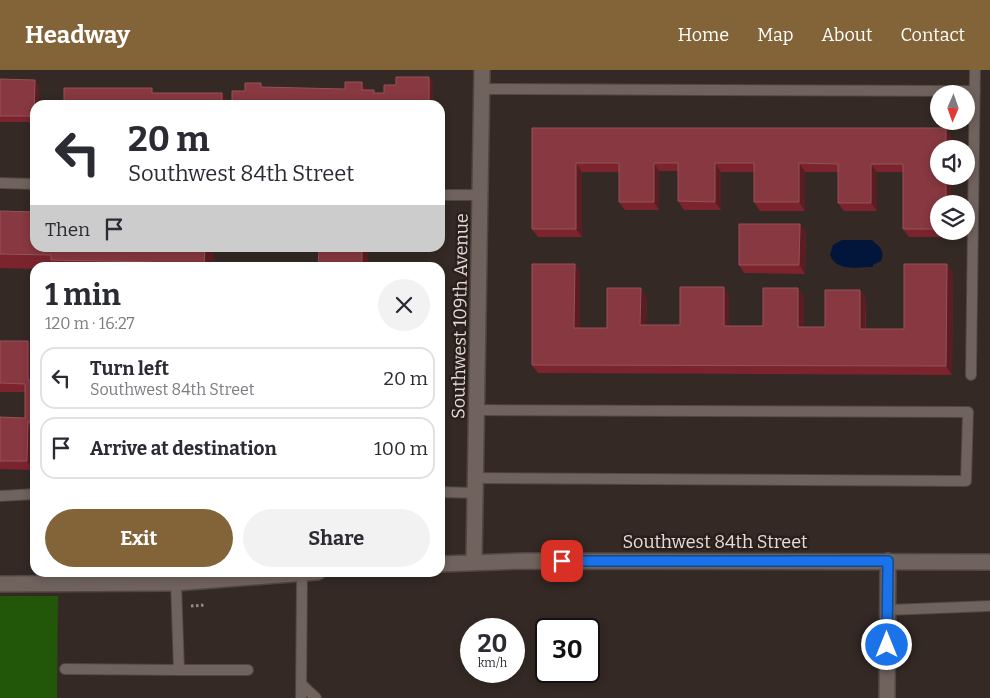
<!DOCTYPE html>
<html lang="en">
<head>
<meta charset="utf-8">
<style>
  body { margin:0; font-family:Bitter,serif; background:#f2f2f3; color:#2b2b33; height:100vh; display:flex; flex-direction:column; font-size:19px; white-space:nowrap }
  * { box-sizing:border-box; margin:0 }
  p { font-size:16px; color:#7c7c81 }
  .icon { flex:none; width:28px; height:28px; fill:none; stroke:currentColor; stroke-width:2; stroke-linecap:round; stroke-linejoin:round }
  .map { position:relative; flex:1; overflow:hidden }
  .side { position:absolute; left:30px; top:192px; width:415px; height:315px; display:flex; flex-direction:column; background:#fff; border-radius:15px; box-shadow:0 2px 8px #0003 }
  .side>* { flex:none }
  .guide { position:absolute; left:30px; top:30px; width:415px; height:152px; border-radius:15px; box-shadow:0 2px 8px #0003; background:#fff; color:#2b2b33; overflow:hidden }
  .needle { width:32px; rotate:182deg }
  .controls { position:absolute; left:930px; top:15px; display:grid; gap:10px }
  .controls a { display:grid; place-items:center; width:45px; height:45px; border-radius:50%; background:#fff; box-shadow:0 2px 8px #0003; font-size:25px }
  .speed { position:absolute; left:460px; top:548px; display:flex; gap:10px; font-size:25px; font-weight:700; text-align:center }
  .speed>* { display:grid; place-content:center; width:65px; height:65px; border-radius:50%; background:#fff; box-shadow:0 2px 8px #0003; line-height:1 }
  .speed small { font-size:12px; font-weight:400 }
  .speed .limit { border:2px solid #111; border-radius:8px; background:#fff; color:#111 }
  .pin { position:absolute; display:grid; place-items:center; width:42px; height:42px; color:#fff; margin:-21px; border-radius:10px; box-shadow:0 2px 8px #0006 }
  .me { position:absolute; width:55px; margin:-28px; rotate:0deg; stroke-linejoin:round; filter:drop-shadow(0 0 4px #0008) }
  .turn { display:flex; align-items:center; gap:18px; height:105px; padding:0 15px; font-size:22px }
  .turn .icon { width:65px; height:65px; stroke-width:2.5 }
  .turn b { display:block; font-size:35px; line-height:42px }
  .then { display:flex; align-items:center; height:48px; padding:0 15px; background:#0003; gap:10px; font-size:19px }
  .round { display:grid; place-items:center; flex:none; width:52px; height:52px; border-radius:26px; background:#f2f2f3 }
  .head { display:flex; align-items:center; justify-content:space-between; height:85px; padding:0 15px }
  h1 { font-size:30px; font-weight:700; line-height:38px }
  .button { display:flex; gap:10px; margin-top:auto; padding:10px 15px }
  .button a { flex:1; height:58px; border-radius:30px; background:#836338; color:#fff; font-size:20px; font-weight:700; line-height:58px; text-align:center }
  .button a+a { background:#f2f2f3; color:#2b2b33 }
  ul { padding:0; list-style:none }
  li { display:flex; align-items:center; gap:15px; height:62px; margin:0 10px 8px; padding:0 5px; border:2px solid #e1e1e2; border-radius:15px }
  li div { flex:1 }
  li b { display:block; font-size:19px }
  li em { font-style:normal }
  header { display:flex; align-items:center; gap:30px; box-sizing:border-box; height:70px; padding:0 25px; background:#836338; color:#fff }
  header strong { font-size:24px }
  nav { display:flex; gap:28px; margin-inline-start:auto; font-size:18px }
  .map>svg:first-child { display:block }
</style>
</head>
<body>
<header>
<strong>Headway</strong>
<nav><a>Home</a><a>Map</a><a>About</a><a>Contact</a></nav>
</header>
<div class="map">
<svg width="990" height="628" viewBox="0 0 990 628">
  <rect width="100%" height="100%" fill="#342924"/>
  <path fill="#225709" d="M0 526H58L57 628H0Z"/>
  <path fill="#02163b" d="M842 170H872C880 177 885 180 881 191L873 195V197C858 197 836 202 830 185L833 175Z"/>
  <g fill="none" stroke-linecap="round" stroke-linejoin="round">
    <defs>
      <path id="lane" d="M482 19 975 21
        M0 113 35 114
        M440 125H481
        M971 305 975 0
        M475 408 966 411 968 342 477 340
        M440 422 475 423
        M0 426 35 424
        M176 513 179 600H248
        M888 540 990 536
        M65 599 179 600
        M301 614 316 628
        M301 628 302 504"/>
      <path id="street" d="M474 492 482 0
        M440 494 524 491 990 492
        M0 514 176 513 318 502
        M887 628 888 491"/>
    </defs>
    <use href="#lane" stroke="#514642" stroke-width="12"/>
    <use href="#street" stroke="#514642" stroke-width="18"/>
    <path stroke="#948a86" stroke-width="3" stroke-dasharray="2.5 2.5" stroke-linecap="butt" d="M191 536 206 535"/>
    <use href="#lane" stroke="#70625c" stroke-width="10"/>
    <use href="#street" stroke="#70625c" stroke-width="15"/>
  </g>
  <path fill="#7b242e" d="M0 9 39 15V35H35V52H0Z
    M532 58 952 67V79H939V161H951V167H909L903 159V102H877V141H844L838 133V102H805V141H760L754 132V102H721V140H684L678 131V101H659V140H625L619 132V102H582V167H538L532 159Z
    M0 141 35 178H293V182L214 181V198H35V199L0 198Z
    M800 154 806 163 805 204 744 203 739 195Z
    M575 194 580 202V258H607L647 227 646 255H680L729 226V256H763L804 227V257H825L860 220 866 228V259H904L953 202 952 305 538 303 532 295Z
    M0 271H28L34 280V310H35V361H33V400L0 399V347L25 348V322H0Z"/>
  <path fill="#5a1e22" d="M429 7 433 13V35H429Z
    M35 10 39 15V35H35V47Z
    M362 12 366 18V26L362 20Z
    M222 23 227 29 226 35H222Z
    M946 58 952 67V79H946Z
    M576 93 582 102V167L576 159Z
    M654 93 659 101V140L654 132Z
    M715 93 721 102V140L715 132Z
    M799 93 805 102V141L799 132Z
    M871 94 877 102V141L871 133Z
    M946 106H952L951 134H946Z
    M800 154 806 163 805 204 799 195Z
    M947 161H951V167Z
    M205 178H212L214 181V198H204Z
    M290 178H293V182Z
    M362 178H368V198H362Z
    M575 194 580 202V266L574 258Z
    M947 194 953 202 952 305 946 296Z
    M724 217 729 226V264L724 256Z
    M641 218 647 227 646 264 640 255Z
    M798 218 804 227V265L798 257Z
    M860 220 866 228 865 267 860 259Z
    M28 271 34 280V318L28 310Z
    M28 352 33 361V400L27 391Z"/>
  <path fill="#873840" stroke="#965258" d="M396 7H429V35H232V21H245V13H261V17L345 19V12H362V20H374V23H384V15H396Z
    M0 9 35 10 34 46H0Z
    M64 18H152V23H222V35H64Z
    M532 58H946V79H939V106H946V134H939V159H903V94H871V133H838V94L799 93V132H754V93H715V132L678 131V93H654V132H619V93H576V159H532Z
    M0 141 35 142V178H205L204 198H151V192L51 190V185L0 184Z
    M739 154H800L799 195H739Z
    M319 178H362V198H318Z
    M532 194H575L574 258H607V218H641L640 255H680V217H724V256H763V218H798V257H825V220H860V259H904V194H947L946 296 532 295Z
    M0 271H28V310H35V353L28 352 27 391H0V347L25 348V314L0 313Z"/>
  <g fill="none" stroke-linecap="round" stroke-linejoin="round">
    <defs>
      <path id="route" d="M562 491H888L887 575"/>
    </defs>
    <use href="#route" stroke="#114b97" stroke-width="12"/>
    <use href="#route" stroke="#1a73e8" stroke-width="9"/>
  </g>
  <g text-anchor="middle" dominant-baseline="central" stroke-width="5" stroke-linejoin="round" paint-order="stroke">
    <g font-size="18" fill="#e6ddda" stroke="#2a1f1a">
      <text transform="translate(460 246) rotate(-89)">Southwest 109th Avenue</text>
      <text x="715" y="472">Southwest 84th Street</text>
    </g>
  </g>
</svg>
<div class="controls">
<a><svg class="needle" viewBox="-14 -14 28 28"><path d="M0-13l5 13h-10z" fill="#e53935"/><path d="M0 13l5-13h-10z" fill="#7c7c81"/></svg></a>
<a><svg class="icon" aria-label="sound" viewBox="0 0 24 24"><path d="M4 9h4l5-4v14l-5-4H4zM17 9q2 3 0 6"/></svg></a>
<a><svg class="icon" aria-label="layers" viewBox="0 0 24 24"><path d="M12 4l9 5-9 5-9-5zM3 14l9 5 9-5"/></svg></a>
</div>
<div class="speed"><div>20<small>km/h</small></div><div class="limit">30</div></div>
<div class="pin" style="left:562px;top:491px;background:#d93025"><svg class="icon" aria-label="arrive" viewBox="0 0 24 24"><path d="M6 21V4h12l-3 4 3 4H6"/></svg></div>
<svg class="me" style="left:887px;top:575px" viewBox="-20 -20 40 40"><circle r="17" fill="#1a73e8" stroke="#fff" stroke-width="3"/><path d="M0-11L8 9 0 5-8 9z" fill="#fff"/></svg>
<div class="guide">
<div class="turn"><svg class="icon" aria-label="left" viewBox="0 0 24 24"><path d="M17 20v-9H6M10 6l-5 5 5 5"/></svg><div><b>20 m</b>Southwest 84th Street</div></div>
<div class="then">Then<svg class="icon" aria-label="arrive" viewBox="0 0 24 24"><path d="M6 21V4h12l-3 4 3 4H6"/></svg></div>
</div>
<section class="side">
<div class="head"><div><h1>1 min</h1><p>120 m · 16:27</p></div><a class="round"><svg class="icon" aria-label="close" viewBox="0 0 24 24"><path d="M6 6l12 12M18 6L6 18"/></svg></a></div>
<ul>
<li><svg class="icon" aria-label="left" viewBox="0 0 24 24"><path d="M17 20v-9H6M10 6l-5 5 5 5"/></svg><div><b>Turn left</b><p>Southwest 84th Street</p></div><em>20 m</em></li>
<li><svg class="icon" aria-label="arrive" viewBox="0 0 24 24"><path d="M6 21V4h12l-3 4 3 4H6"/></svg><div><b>Arrive at destination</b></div><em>100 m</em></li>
</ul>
<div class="button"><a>Exit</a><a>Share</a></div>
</section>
</div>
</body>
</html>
